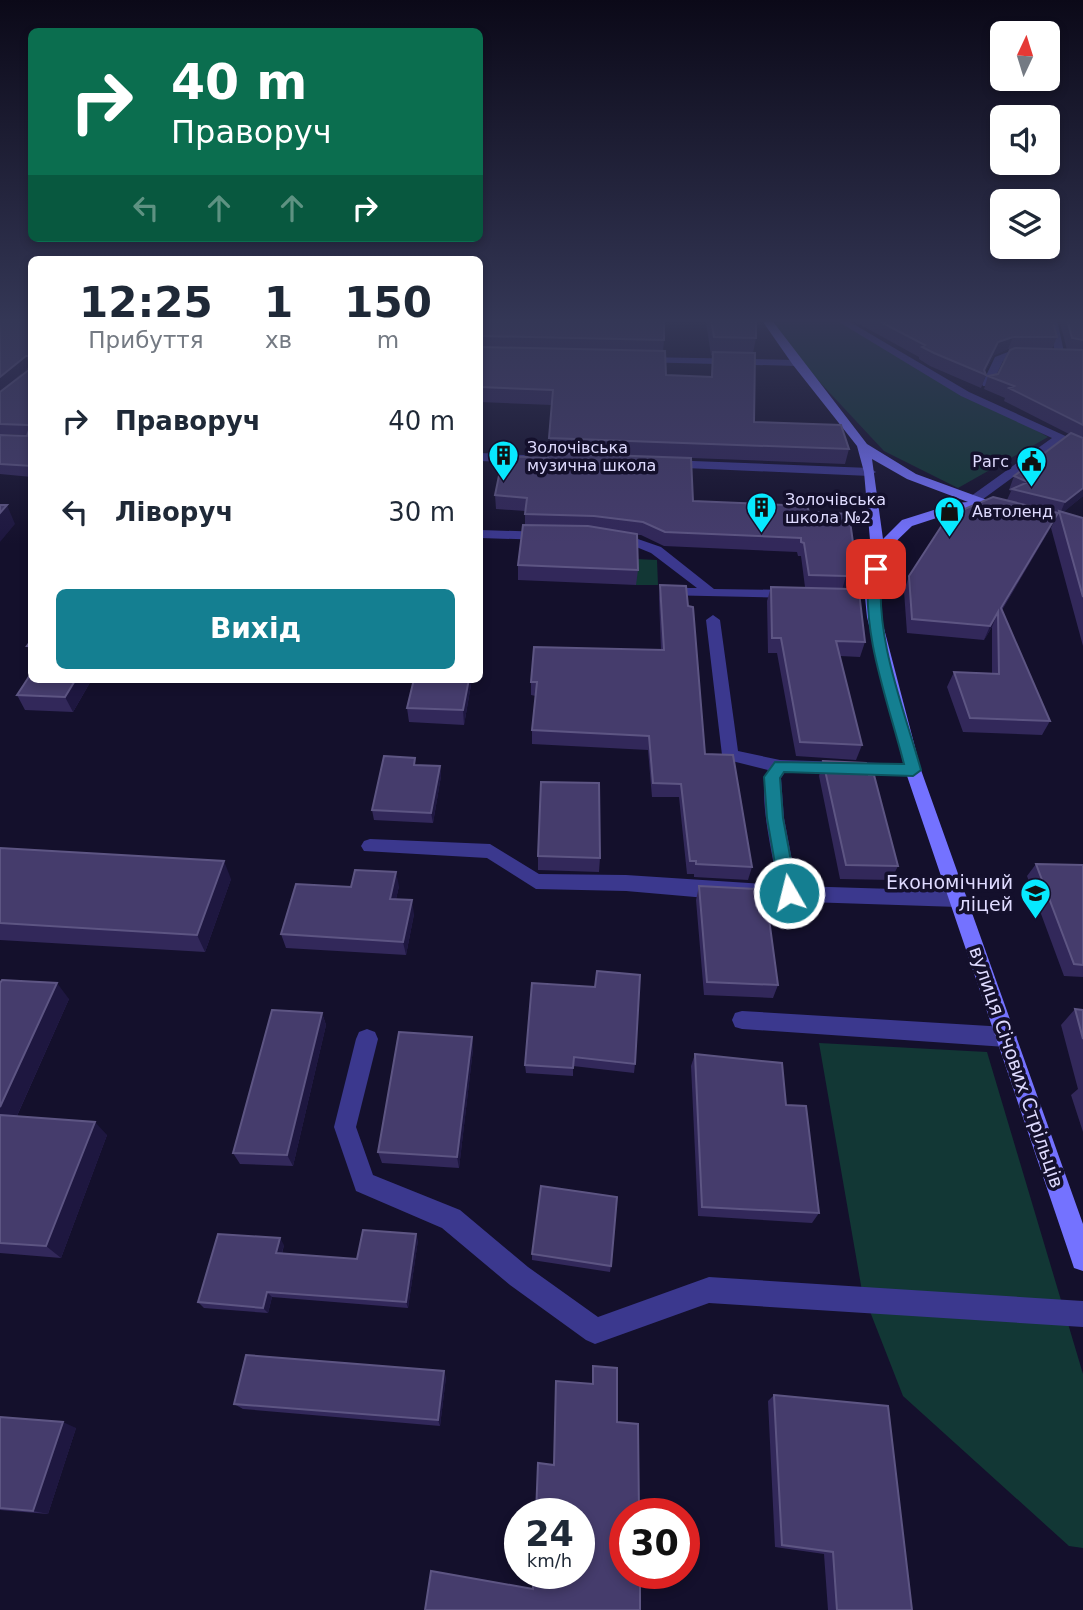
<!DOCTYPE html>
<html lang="uk">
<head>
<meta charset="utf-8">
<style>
  body { margin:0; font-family:"DejaVu Sans",sans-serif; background:#f2f2f3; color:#1f2937; height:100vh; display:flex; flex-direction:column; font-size:26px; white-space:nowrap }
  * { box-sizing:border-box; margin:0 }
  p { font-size:23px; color:#747a83 }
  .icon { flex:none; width:38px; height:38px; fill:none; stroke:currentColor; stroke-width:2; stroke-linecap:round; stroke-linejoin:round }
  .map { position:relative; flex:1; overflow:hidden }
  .details { position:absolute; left:28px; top:256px; width:455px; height:427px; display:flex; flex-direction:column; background:#fff; border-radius:10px; box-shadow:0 4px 10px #0003 }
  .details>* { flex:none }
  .guide { position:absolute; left:28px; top:28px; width:455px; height:214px; border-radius:10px; box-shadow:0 4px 10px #0003; background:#0b6e4f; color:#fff; overflow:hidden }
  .needle { width:46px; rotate:4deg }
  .controls { position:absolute; left:990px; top:21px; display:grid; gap:14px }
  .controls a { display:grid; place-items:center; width:70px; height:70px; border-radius:10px; background:#fff; box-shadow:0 4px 10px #0003; font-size:35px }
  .speed { position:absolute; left:504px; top:1498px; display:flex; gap:14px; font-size:35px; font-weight:700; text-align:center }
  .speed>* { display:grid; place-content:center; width:91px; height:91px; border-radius:50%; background:#fff; box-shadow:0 4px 10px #0003; line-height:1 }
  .speed small { font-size:18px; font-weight:400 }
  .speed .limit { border:10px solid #d22; background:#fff; color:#111 }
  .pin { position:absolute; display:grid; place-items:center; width:60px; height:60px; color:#fff; margin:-30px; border-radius:14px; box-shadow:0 4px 10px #0006 }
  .me { position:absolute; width:77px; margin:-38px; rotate:352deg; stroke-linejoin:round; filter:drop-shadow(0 0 5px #0008) }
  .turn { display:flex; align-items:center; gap:24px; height:147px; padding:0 28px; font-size:32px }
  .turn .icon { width:91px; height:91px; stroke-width:2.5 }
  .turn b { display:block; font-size:49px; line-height:60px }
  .lanes { display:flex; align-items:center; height:66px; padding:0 28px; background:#0003; justify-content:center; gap:35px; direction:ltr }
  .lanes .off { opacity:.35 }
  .eta { display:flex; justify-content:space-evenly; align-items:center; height:119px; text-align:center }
  .eta b { font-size:42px; font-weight:700; line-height:49px }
  .primary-button { display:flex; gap:14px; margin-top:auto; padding:14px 28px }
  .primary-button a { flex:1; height:80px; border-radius:10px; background:#147f91; color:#fff; font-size:28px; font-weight:700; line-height:80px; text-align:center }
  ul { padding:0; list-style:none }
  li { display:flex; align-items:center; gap:21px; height:91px; padding:0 28px }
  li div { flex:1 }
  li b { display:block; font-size:26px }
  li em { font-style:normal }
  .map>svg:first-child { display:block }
</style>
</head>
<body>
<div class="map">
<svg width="1083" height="1610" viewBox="0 0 1083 1610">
  <rect width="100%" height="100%" fill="#14102c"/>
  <path fill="#123735" d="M772 319H834L1048 437 958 488 884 451 800 361Z
    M636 559 657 560 658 585H636Z
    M819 1043 987 1052 1083 1374V1548L1069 1546 903 1396 862 1291Z"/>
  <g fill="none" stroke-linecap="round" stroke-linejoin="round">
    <path fill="#3b388e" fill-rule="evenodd" d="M720 319H772L767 322H725Z
      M834 319H845L969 392 1083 444V452L1061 442 979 502H971V496L1052 438 961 396Z
      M1047 319H1057L1065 357 1010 358 1003 361 991 386H983L982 384 995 357 1008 352H1055Z
      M643 357 797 360 802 363 797 366 639 362V358Z
      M480 453 524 455 530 459 524 463 480 461Z
      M667 460 870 468 876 472 870 476 663 467 661 464Z
      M480 530 546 532 553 536 546 540 480 538Z
      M616 535 635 538 661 547 714 589 792 590 799 594 792 598 661 595V589L666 588H697L651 553 629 544 611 542 609 539Z
      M713 615 720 620 738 751 780 760 913 764 921 770 913 776 785 772 781 778 784 818 797 886 958 891 965 893 968 899 965 905 958 907 718 899 626 891 536 889 487 858 364 851 361 846 364 841 370 839 490 844 539 874 626 875 778 885C774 862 756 788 768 770L724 759 722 755 706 620Z
      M742 1011 1006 1027 1014 1030 1017 1037 1014 1044 1006 1047 742 1029 735 1027 732 1020 735 1013Z
      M367 1029 375 1032 378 1039 356 1127 373 1175 460 1210 528 1267 598 1317 709 1277 1083 1301V1327L709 1303 595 1344 586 1340 510 1285 442 1228 356 1191 334 1127 356 1039 359 1032Z"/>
    <path fill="#7472ff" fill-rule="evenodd" d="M761 319H771L867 444 916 474 1009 508 1003 512 986 507 961 510 912 526 885 552 879 597 881 617 921 770 1083 1224V1271L1074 1268 1071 1259 905 770 867 617 865 597 871 551 864 472 857 446 793 365ZM872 459 907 479 968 502 956 503 902 520 883 539Z"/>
  </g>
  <path fill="#32285a" d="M32 319V477L0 474V435H28L0 434V392L30 369V367L0 392Z
    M480 319 664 340 663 351 666 375 711 377 713 356 711 355 706 323 707 319H756V338L753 353 754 422 849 449 845 464 691 458 693 501 809 512 857 571 853 585 849 584 843 588 865 642 860 657 840 656 862 745 856 760 796 756 777 653H768L767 601 771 587H805L801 556H798L797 552 664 546 641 535H637L638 570 636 585 518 580V565L525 525V511L496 509 495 495 548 458 549 453 552 405 480 402Z
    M850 319H1052L1057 337 1052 349 1067 350 1059 319H1083V496L1063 512 1083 518V646L1051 528 1057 515 1051 527 1002 610 1050 721 1042 735 963 732 947 687 954 672 992 673V627L984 640 907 633 904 591 909 576 1007 500 1011 491 1009 490 1014 476 1069 434 1004 401 1005 398 984 389 988 376 998 374 1012 349H1008L994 355 985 372 986 375 981 388 930 366 919 359V357Z
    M660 585 688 606 705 754 752 867 748 880 694 877V874H687L679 797H652L648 750 532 744V730L536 696 531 695V682L661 650 659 599Z
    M32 639V655L27 646Z
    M32 679H92L73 712 25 710 17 695Z
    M414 679H472L464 725 409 722 407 708Z
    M823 761 869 775 898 866 891 880 840 879 819 776Z
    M416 765 440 766 441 776 433 823 374 820 372 810Z
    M0 848 231 879 205 952 0 940Z
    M538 856 600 858 599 872 538 870Z
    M1036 864 1083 865V977L1064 976 1027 876Z
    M399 886 396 899 414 914 406 955 286 948 281 934 351 887Z
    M699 886 758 904 778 985 773 998 704 995 696 900Z
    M0 983 69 999 17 1116 107 1135 61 1258 0 1253Z
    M595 987 635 1064 634 1073 573 1066V1076L526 1073 525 1065Z
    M1075 1009 1083 1010V1132L1071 1095 1078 1089 1061 1025Z
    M322 1013 326 1025 293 1166 240 1164 233 1153Z
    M472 1037 473 1049 459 1168 382 1163 378 1152Z
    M695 1054 786 1105 819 1213 812 1223 698 1216 691 1066Z
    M418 1240 408 1308 272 1297 268 1313 204 1308 198 1302 284 1245 282 1254 357 1259Z
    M532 1254 611 1266 610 1272 532 1260Z
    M446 1377 440 1426 243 1409 234 1404Z
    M774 1395 912 1610H828L824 1554 775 1547 768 1401Z
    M0 1417 76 1428 48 1514 0 1510Z"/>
  <path fill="#1e1740" d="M1013 337 1008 349 994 355 984 374H983L998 342Z
    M26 356 30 366 0 392V377Z
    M1083 488V496L1059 516 1065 502Z
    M7 505 15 524 0 542V513Z
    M1058 513 1051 527 998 615 1001 608Z
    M853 570 849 584 842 590 846 576Z
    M998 612 992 627 984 640 990 626Z
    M76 679H92L73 712 65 697Z
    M469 679H472L464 725 463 710Z
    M440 766 441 776 433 823 431 813Z
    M224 861 231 879 205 952 197 935Z
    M396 872 399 886 393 912 390 899Z
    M412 900 414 914 406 955 403 942Z
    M57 983 69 999 11 1129 0 1118V1107Z
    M322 1013 326 1025 293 1166 287 1155Z
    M472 1037 473 1049 459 1168 457 1157Z
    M95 1122 107 1135 61 1258 46 1246Z
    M416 1234 418 1240 408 1308 406 1302Z
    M280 1238 284 1245 280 1259 276 1253Z
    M267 1292 272 1297 268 1313 263 1308Z
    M444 1371 446 1377 440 1426 438 1420Z
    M63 1422 76 1428 48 1514 33 1511Z"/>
  <path fill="#453c6c" stroke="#5d5583" stroke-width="2" d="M0 319H32V466L0 464V435L27 436 30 427 28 425 0 424V392L30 369V356H26L0 377Z
    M480 319H664V340L480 336Z
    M711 319H756V338L714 337Z
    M875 319H1052L1057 337H1013L998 342 984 370 986 375 934 353 922 347 925 345Z
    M1067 319H1083V340L1072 338Z
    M480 347 665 351 666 375 712 377 713 352 755 353 754 422 841 425 849 449 549 438 553 390 480 387Z
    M1015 348 1083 350V425L1009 388 1014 386 988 376 998 374 1010 350Z
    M1071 433 1083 438V488L1065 502 1012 489 1028 482 1014 476Z
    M548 453 691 458 693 501 807 506 809 512 849 514 857 571 853 570 846 576 809 575 804 543 801 542V538L665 532 643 522 594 516 525 514 527 498 495 495 503 456 548 458Z
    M993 497 1058 513 1001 608 1050 721 970 718 954 672 999 674 998 612 990 626 912 619 909 576 948 516Z
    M0 505H7L0 513Z
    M1059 511 1083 518V597Z
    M523 525 588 526 637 534 638 570 518 565Z
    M660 585 686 586 688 606 693 607 705 754 733 755 752 867 696 864V861H690L681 784 653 783 649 736 532 730 537 682H531L534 647 664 650Z
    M771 587 852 589 859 592 865 642 836 641 862 745 800 742 781 638H772Z
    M32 639V646H27Z
    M32 672V679H76L65 697 17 695Z
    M414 679H469L463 710 407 708Z
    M384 756 415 758 414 765 440 766 431 813 372 810Z
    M823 761 866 763 869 775H874L898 866 846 865Z
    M541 782 599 783 600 858 538 856Z
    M0 848 224 861 197 935 0 923Z
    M1036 864 1083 865V965L1074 964Z
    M355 870 396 872 390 899 412 900 403 942 281 934 296 884 351 887Z
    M699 886 756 889 758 904H767L778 985 707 982Z
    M597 971 640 975 635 1064 574 1057 573 1068 525 1065 532 983 595 987Z
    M2 980 57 983 0 1107V983Z
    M1075 1009 1083 1010V1039Z
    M272 1010 322 1013 287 1155 233 1153Z
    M399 1032 472 1037 457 1157 378 1152Z
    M695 1054 782 1063 786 1105 806 1106 819 1213 702 1207Z
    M0 1115 95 1122 46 1246 0 1243Z
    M541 1186 617 1197 611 1266 532 1254Z
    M363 1230 416 1234 406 1302 267 1292 263 1308 198 1302 218 1234 280 1238 276 1253 357 1259Z
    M246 1355 444 1371 438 1420 234 1404Z
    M593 1366 617 1368V1422L638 1424 639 1514H625V1573H640V1610H425L431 1571 533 1589 534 1573H579V1514H536L538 1463 554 1465 556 1381 593 1384Z
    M774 1395 888 1406 912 1610H837L833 1552 782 1545Z
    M0 1417 63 1422 33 1511 0 1508Z"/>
  <linearGradient id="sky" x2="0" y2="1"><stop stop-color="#0b0918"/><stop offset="0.59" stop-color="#343756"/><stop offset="1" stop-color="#343756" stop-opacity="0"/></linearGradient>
  <rect width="1083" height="544" fill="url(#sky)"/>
  <path fill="#147f91" stroke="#0d535e" stroke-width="2" d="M876 565 882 569C874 636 903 706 921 770L913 776 784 772 780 778 783 818 797 893 795 898H782L780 893 767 818 764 777 775 762 904 764C888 701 861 634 869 569Z"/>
  <defs>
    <symbol id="building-pin" viewBox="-11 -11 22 30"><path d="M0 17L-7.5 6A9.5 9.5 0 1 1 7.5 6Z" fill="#07e9ff" stroke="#14102c"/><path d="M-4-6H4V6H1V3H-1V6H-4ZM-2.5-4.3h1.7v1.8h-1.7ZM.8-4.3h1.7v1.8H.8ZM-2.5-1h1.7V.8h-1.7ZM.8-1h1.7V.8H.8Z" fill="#111"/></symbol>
    <symbol id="civic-pin" viewBox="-11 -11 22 30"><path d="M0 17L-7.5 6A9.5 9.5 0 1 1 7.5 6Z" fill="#07e9ff" stroke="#14102c"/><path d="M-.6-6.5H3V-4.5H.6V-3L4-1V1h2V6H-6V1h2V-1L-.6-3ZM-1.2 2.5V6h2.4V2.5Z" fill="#111"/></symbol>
    <symbol id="shop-pin" viewBox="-11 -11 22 30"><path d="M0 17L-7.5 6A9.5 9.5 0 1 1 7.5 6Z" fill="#07e9ff" stroke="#14102c"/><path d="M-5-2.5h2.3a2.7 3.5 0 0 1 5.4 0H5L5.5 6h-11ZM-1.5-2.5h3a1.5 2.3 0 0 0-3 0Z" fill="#111"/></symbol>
    <symbol id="school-pin" viewBox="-11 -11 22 30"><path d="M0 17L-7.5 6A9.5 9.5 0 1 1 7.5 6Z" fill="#07e9ff" stroke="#14102c"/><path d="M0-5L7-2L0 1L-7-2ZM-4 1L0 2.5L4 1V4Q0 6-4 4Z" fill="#111"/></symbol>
  </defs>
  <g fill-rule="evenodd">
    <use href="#building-pin" x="486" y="438" width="35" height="47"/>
    <use href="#civic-pin" x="1014" y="444" width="35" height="47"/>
    <use href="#building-pin" x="744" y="490" width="35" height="47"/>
    <use href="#shop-pin" x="932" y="494" width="35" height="47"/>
    <use href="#school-pin" x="1018" y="876" width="35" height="47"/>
  </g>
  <g text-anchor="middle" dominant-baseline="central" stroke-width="7" stroke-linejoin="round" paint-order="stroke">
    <g font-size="16" fill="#dfdbff" stroke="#14102c" text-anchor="start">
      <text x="527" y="447">Золочівська<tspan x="527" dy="18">музична школа</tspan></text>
      <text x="1009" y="461" text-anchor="end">Рагс</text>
      <text x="785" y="499">Золочівська<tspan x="785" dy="18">школа №2</tspan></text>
      <text x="972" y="511">Автоленд</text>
    </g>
    <g font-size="19" fill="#dfdbff" stroke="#14102c" text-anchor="end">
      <text x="1013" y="882">Економічний<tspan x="1013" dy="22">ліцей</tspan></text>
    </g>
    <g font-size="19" fill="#dfdbff" stroke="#14102c">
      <text transform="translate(1017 1067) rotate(71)">вулиця Січових Стрільців</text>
    </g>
  </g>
</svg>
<div class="controls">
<a><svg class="needle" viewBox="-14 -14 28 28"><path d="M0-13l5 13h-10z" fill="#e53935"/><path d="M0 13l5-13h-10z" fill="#747a83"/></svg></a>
<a><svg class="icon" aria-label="sound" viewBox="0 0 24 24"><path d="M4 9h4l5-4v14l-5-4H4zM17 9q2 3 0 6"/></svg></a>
<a><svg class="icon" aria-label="layers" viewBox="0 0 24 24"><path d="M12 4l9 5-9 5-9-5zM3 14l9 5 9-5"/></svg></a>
</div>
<div class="speed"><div>24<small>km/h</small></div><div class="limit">30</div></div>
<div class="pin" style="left:876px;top:569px;background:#d93025"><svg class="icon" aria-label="arrive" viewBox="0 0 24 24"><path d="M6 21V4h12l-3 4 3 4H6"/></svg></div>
<svg class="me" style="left:789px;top:893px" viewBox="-20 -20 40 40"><circle r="17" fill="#147f91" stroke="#fff" stroke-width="3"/><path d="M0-11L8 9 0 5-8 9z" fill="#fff"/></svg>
<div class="guide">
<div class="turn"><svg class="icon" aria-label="right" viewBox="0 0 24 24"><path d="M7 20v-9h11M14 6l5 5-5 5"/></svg><div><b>40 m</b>Праворуч</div></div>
<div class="lanes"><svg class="icon off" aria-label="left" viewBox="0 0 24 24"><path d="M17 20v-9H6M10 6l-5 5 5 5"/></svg><svg class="icon off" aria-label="ahead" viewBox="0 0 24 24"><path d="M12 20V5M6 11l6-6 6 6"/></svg><svg class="icon off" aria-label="ahead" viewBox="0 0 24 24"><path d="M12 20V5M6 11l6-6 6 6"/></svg><svg class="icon" aria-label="right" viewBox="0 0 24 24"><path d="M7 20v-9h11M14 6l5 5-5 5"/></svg></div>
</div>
<section class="details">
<div class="eta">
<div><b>12:25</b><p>Прибуття</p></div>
<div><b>1</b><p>хв</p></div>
<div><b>150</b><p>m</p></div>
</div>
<ul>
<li><svg class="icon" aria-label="right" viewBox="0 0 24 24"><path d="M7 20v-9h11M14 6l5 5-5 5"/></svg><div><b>Праворуч</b></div><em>40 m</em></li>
<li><svg class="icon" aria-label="left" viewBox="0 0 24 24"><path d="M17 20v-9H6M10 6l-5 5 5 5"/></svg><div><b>Ліворуч</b></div><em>30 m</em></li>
</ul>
<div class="primary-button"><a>Вихід</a></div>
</section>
</div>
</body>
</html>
